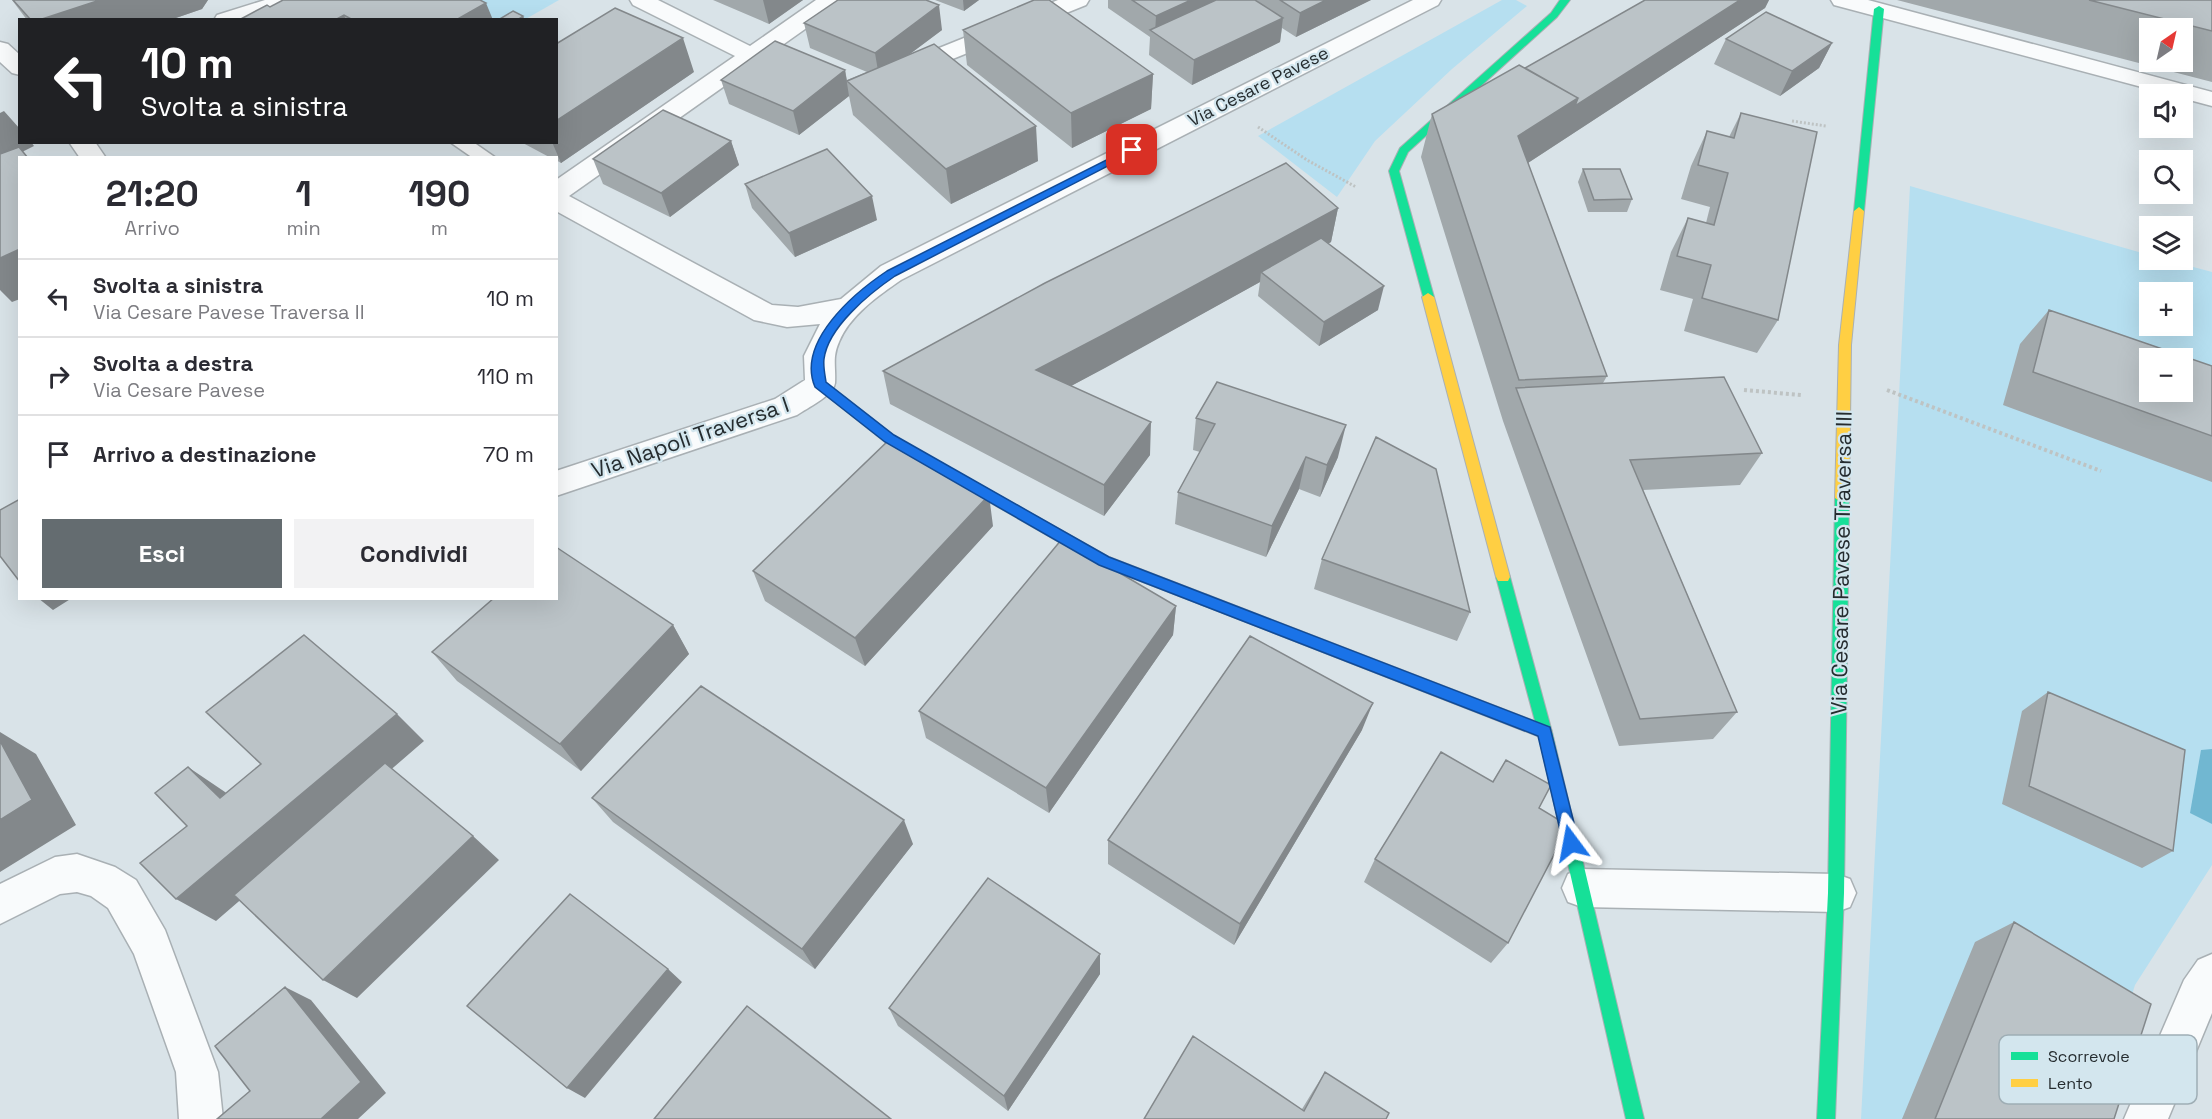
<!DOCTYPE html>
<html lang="it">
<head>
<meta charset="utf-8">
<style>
  body { margin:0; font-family:"Space Grotesk",sans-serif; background:#f2f2f3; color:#2b2b33; height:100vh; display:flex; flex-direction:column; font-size:22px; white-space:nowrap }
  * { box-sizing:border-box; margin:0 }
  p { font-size:20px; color:#7c7c81 }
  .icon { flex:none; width:33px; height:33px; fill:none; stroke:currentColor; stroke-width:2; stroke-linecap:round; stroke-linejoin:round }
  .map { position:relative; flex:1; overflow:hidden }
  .drawer { position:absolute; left:18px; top:156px; width:540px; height:444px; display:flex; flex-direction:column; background:#fff; border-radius:0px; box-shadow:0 6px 24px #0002 }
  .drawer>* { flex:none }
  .top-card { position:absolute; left:18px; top:18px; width:540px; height:126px; border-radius:0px; box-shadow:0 6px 24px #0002; background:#202124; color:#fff; overflow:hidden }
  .needle { width:39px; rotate:34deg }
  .buttons { position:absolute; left:2139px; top:18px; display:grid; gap:12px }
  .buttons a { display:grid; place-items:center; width:54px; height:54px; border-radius:0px; background:#fff; box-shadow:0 6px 24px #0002; font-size:30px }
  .pin { position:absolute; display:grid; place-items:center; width:51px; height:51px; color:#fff; margin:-26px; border-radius:12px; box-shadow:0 3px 9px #0006 }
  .me { position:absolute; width:66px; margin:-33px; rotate:347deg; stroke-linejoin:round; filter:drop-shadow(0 0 4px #0008) }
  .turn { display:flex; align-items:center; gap:21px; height:126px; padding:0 24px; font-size:27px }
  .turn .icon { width:78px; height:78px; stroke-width:2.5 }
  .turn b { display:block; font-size:42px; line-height:51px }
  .eta { display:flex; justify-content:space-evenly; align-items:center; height:102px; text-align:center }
  .eta b { font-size:36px; font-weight:800; line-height:42px }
  .cta { display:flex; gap:12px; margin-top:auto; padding:12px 24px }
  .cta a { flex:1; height:69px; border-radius:0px; background:#646c70; color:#fff; font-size:24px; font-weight:800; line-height:69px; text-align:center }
  .cta a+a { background:#f2f2f3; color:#2b2b33 }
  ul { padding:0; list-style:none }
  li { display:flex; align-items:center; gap:18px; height:78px; padding:0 24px; border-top:2px solid #e1e1e2 }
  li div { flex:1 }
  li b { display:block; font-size:22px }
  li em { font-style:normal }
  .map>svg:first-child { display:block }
</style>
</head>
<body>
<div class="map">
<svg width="2212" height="1119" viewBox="0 0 2212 1119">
  <rect width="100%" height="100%" fill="#d9e3e8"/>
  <path fill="#b6dff0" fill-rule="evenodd" d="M441 0H559L524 20 481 19Z
    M1502 0H1516L1527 6 1452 69 1375 141 1337 197 1258 136Z
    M1910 186 2149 255 2150 260H2167L2212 272V865L2135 985 2093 1119H1861ZM2150 292H2182V326H2150ZM2150 358H2182V392H2150Z"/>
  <path fill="#71b7d1" d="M2212 749V824L2190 813 2201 750Z"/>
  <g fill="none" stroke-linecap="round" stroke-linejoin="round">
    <defs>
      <path id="lane" d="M450 142H473L496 158H473Z"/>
      <path id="street" d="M265 0H299L296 5 250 20H214L217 15Z
        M630 0H658L750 46 816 0H842L839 5 569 196 772 305 798 307 841 299 881 266 1413 0H1441L1438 5 901 280C878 296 850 315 839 342 832 357 836 367 835 383 833 396 807 408 797 415L556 496V471L775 399 805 380 804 356 820 324 787 327 754 320 556 211V180L735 56 633 5Z
        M1058 0H1089L1086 5 913 75 905 77 897 75 893 70 897 65Z
        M1831 0H1868L2212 92V106L2182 98V94H2168L1834 5Z
        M0 42 8 44 20 55V75L12 73 0 62Z
        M69 142H95L106 158H80Z
        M77 854 115 867 136 880 165 930 218 1072 223 1119H179L176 1072 134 954 108 908 91 896 77 892 60 894 0 924V884L55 857Z
        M1582 869 1836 874 1850 879 1856 893 1850 907 1836 912 1582 907 1568 902 1562 888 1568 874Z
        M2212 954V1013L2168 1119H2124L2184 980 2198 960Z"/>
      <path id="fast" d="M1560 0H1570L1557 17 1408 152 1399 171 1434 297 1432 300H1424L1389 171 1400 148 1551 13Z
        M1879 6 1884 9 1864 211 1859 215 1854 211 1874 9Z
        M820 380 893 436 1109 557 1210 596 1212 600 1210 604 1205 606 1200 604 1099 565 885 442 816 387 814 384Z
        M1842 493 1849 498 1844 893 1835 1119H1817L1828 893 1835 498Z
        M1503 571 1508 573 1510 577 1552 732 1644 1119H1626L1538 732 1496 577 1498 573Z"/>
      <path id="slow" d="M1859 207 1864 211 1851 345 1849 498 1842 503 1835 498 1839 345 1854 211Z
        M1428 293 1434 297 1510 577 1508 581H1498L1496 577 1422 297Z
        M1205 594 1550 727 1552 732 1550 737 1545 739 1200 604 1198 600 1200 596Z"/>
    </defs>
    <use href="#lane" stroke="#a9b0b4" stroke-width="3"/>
    <use href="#street" stroke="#a9b0b4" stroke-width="3"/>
    <use href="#fast" stroke="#a9b0b4" stroke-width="2"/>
    <use href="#slow" stroke="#a9b0b4" stroke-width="2"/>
    <path stroke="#bec3c3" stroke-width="3" stroke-dasharray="2 2" stroke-linecap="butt" d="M1792 121 1826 126
      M1258 127 1307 160 1356 187"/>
    <path stroke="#bec3c3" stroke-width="4" stroke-dasharray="3 3" stroke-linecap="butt" d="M1744 390 1801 395
      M1887 390 2101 471"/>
    <use href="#lane" fill="#f9fbfc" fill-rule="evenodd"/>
    <use href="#street" fill="#f9fbfc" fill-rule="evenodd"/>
    <use href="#fast" fill="#16e098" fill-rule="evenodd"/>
    <use href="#slow" fill="#ffcf43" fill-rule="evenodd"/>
  </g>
  <path fill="#a1a8ab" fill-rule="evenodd" d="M12 0H208L202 9 170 20H27Z
    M713 0H803L769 24Z
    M935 0H979L964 11Z
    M1108 0H1371L1296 37 1282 28 1280 42 1192 85 1149 55 1150 37 1108 8Z
    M1645 0H1769L1765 8 1528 163 1607 376 1603 383 1762 453 1740 485 1643 490 1737 712 1713 739 1619 746 1503 421 1421 157 1432 114 1525 68Z
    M1897 0H2212V82ZM2150 28H2182V62H2150Z
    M270 7 493 20H239Z
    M804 23 942 30 910 54 1038 161 951 204 853 115 849 96 799 135 729 104 721 80 845 70 847 80 867 72 810 48Z
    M963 30 1153 74 1151 109 1072 148 967 65Z
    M1726 39 1832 43 1819 68 1780 96 1714 64Z
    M694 72 561 163 556 160V158H551L521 142H556Z
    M1741 113 1778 320 1757 353 1684 331 1693 299 1660 290 1671 252 1688 218 1706 223 1710 207 1681 199 1691 166 1707 131 1729 137Z
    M731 141 739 165 670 217 603 184 593 159Z
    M1583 169 1632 199 1627 212H1588L1578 182Z
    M745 184 877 220 795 257 752 208Z
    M1338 208 1331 242 1328 244 1378 310 1319 346 1258 296 1260 282 1071 386 1150 455 1104 516 890 404 883 371Z
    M2049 310 2212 366V482L2003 405 2020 344Z
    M1196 418 1338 457 1320 497 1299 489 1266 557 1175 524 1178 492 1200 452 1193 450Z
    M993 526 865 666 765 601 753 571Z
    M1322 559 1470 612 1457 641 1314 589Z
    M1176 606 1173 635 1049 813 926 738 919 711Z
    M673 625 689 654 581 771 457 681 432 652Z
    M2048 692 2173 851 2142 868 2002 804 2022 711Z
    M1362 730 1234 945 1108 864V840Z
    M1506 760 1508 943 1491 963 1364 882 1375 859 1493 781Z
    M592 798 913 844 815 969 613 822Z
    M2014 922 2114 1119H1902L1975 942Z
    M1100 954V974L1008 1111 898 1026 889 1008Z
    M1325 1072 1386 1119H1144L1302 1109 1313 1091Z"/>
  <path fill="#83888b" d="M100 0H208L202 9 170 20H39Z
    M763 0H803L769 24Z
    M963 0H979L964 11Z
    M1191 0H1227L1155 33 1156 16Z
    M1326 0H1371L1296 37 1300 13Z
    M1740 0H1769L1765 8 1505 178 1518 136 1578 98Z
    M486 3 493 20H456Z
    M939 5 942 30 879 77 875 53Z
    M344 15 346 20H335Z
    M523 16 525 20H517Z
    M1283 18 1280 42 1192 85 1194 60Z
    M683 38 694 72 561 163 552 142H556V121Z
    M1832 43 1819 68 1780 96 1792 71Z
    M845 70 849 96 799 135 793 111Z
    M1153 74 1151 109 1072 148 1071 113Z
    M4 111 20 129V142H31L34 146 0 163V113Z
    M1036 126 1038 161 951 204 946 169Z
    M731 141 739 165 670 217 661 193Z
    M872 196 877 220 795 257 789 233Z
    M1338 208 1331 242 1268 277 1261 272 1260 282 1105 368 1039 403 1036 370Z
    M20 249V299L12 302 0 290V258Z
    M1384 286 1378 310 1319 346 1324 322Z
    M1151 422 1150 455 1104 516V485Z
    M1346 425 1338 457 1320 497 1327 465Z
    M1306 457 1299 489 1266 557 1272 526Z
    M989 495 993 526 865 666 855 638Z
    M38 598H72L53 610Z
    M1176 606 1173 635 1049 813 1046 788Z
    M673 625 689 654 581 771 560 744Z
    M1373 703 1362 730 1234 945 1240 924Z
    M397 714 424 741 216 921 176 899Z
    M0 732 36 754 76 825 0 872Z
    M188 767 225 792 256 822 220 798Z
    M904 820 913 844 815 969 802 949Z
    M473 836 499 860 357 998 323 980Z
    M1100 954V974L1008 1111 1004 1096Z
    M668 969 682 982 585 1098 567 1088Z
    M285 987 311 1000 386 1093 358 1119H321Z"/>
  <path fill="#bbc3c7" stroke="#83888b" stroke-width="1.5" fill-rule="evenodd" d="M13 0H100L39 20H31Z
    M283 0H480L486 3 456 20H353L344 15 335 20H239L267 5 270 7Z
    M838 0H926L939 5 875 53 804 23Z
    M1034 0H1049L1153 74 1071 113 963 30Z
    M1132 0H1191L1156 16Z
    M1216 0H1255L1283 18 1194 60 1150 30Z
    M1280 0H1326L1300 13Z
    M1645 0H1740L1575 106 1578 98 1525 68Z
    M2089 0H2212V31Z
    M615 8 683 38 556 121V44Z
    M513 11 523 16 517 20H498Z
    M1766 12 1832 43 1792 71 1726 39Z
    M775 41 845 70 793 111 721 80Z
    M934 44 1036 126 946 169 847 81Z
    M1519 65 1578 98 1518 136 1607 376 1519 380 1432 114Z
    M663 110 731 141 661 193 593 159Z
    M1741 113 1817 132 1778 320 1702 298 1711 265 1677 256 1688 218 1714 225 1728 173 1698 165 1707 131 1734 138Z
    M19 147 28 158H20V249L0 258V154Z
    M827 149 872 196 789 233 745 184Z
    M1286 163 1338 208 1105 334 1036 370 1151 422 1104 485 883 371 1045 283Z
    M1583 169H1620L1632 199 1594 200Z
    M1321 238 1384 286 1324 322 1261 272Z
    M2049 310 2212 366V436L2033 372ZM2150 358H2182V392H2150Z
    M1724 377 1762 453 1630 460 1737 712 1640 719 1516 388Z
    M1217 382 1346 425 1327 465 1306 457 1272 526 1178 492 1215 424 1196 418Z
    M1376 437 1436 469 1470 612 1322 559Z
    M890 439 989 495 855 638 753 571Z
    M20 499V582L0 556V510Z
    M1062 539 1176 606 1046 788 919 711Z
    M556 547 673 625 560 744 432 652 494 598H556Z
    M304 635 397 714 176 899 140 863 187 826 155 793 188 767 220 798 261 764 206 712Z
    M1250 636 1373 703 1240 924 1108 840Z
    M701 686 904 820 802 949 592 798Z
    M2048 692 2185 750 2173 851 2029 786Z
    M0 741 32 800 0 820Z
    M1441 752 1493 782 1506 760 1551 785 1539 808 1569 826 1508 943 1375 859Z
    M385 763 473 836 323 980 234 895Z
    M988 878 1100 954 1004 1096 889 1008Z
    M570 894 668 969 567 1088 467 1006Z
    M2014 922 2151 1004 2114 1119H1935Z
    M285 987 361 1082 321 1119H217L250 1091 215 1046Z
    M747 1006 891 1119H654Z
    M1193 1036 1304 1111 1325 1072 1389 1113 1386 1119H1144Z"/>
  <path fill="#1a73e8" stroke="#114b97" stroke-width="1.5" d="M1132 147 1137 150 1135 152 895 276C870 293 828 327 824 359 823 366 825 375 826 382L894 435 1109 557 1550 727 1579 843 1577 849 1571 851 1566 849 1563 843 1538 736 1099 565 885 442 815 387C796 342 854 293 887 271Z"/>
  <g text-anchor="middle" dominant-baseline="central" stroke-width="4.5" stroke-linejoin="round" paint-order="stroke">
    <g font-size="18" fill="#252c2f" stroke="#d3e6ee">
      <text transform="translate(1258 86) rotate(-27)">Via Cesare Pavese</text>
    </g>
    <g font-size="22" fill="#252c2f" stroke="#d3e6ee">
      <text transform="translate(690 437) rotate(-19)">Via Napoli Traversa I</text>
      <text transform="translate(1841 563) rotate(-89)">Via Cesare Pavese Traversa III</text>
    </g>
  </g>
  <rect x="1999" y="1035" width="198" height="69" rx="9" fill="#d3e6ee" stroke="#9faeb5" stroke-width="1.5"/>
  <rect x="2011" y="1052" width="27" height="8" fill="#16e098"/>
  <rect x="2011" y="1079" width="27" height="8" fill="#ffcf43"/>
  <g font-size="16" fill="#252c2f">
    <text x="2048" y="1062">Scorrevole</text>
    <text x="2048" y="1089">Lento</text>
  </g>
</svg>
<div class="buttons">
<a><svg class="needle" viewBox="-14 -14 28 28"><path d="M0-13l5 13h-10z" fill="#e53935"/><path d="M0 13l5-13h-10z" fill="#7c7c81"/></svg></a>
<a><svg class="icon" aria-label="sound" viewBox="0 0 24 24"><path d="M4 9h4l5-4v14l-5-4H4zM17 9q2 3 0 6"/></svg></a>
<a><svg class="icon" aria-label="search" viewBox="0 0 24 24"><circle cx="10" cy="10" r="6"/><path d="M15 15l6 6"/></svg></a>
<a><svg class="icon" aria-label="layers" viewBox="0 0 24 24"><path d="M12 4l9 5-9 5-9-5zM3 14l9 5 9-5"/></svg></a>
<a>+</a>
<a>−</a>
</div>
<div class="pin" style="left:1132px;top:150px;background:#d93025"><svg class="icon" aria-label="arrive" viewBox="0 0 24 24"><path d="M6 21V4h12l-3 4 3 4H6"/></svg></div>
<svg class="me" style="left:1571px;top:843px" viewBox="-20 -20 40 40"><path d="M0-17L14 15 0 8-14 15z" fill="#1a73e8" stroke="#fff" stroke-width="4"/></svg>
<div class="top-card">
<div class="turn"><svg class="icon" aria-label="left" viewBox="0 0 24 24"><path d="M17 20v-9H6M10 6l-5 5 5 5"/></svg><div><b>10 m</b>Svolta a sinistra</div></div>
</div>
<section class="drawer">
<div class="eta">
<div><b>21:20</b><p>Arrivo</p></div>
<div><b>1</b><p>min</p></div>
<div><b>190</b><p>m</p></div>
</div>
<ul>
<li><svg class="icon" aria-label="left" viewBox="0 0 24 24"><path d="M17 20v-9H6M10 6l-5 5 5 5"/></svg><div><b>Svolta a sinistra</b><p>Via Cesare Pavese Traversa II</p></div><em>10 m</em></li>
<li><svg class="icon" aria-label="right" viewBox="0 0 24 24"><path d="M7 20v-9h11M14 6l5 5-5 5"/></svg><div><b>Svolta a destra</b><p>Via Cesare Pavese</p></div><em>110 m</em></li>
<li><svg class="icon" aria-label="arrive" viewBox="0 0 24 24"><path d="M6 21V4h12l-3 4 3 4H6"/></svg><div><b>Arrivo a destinazione</b></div><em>70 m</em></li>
</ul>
<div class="cta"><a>Esci</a><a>Condividi</a></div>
</section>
</div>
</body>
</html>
